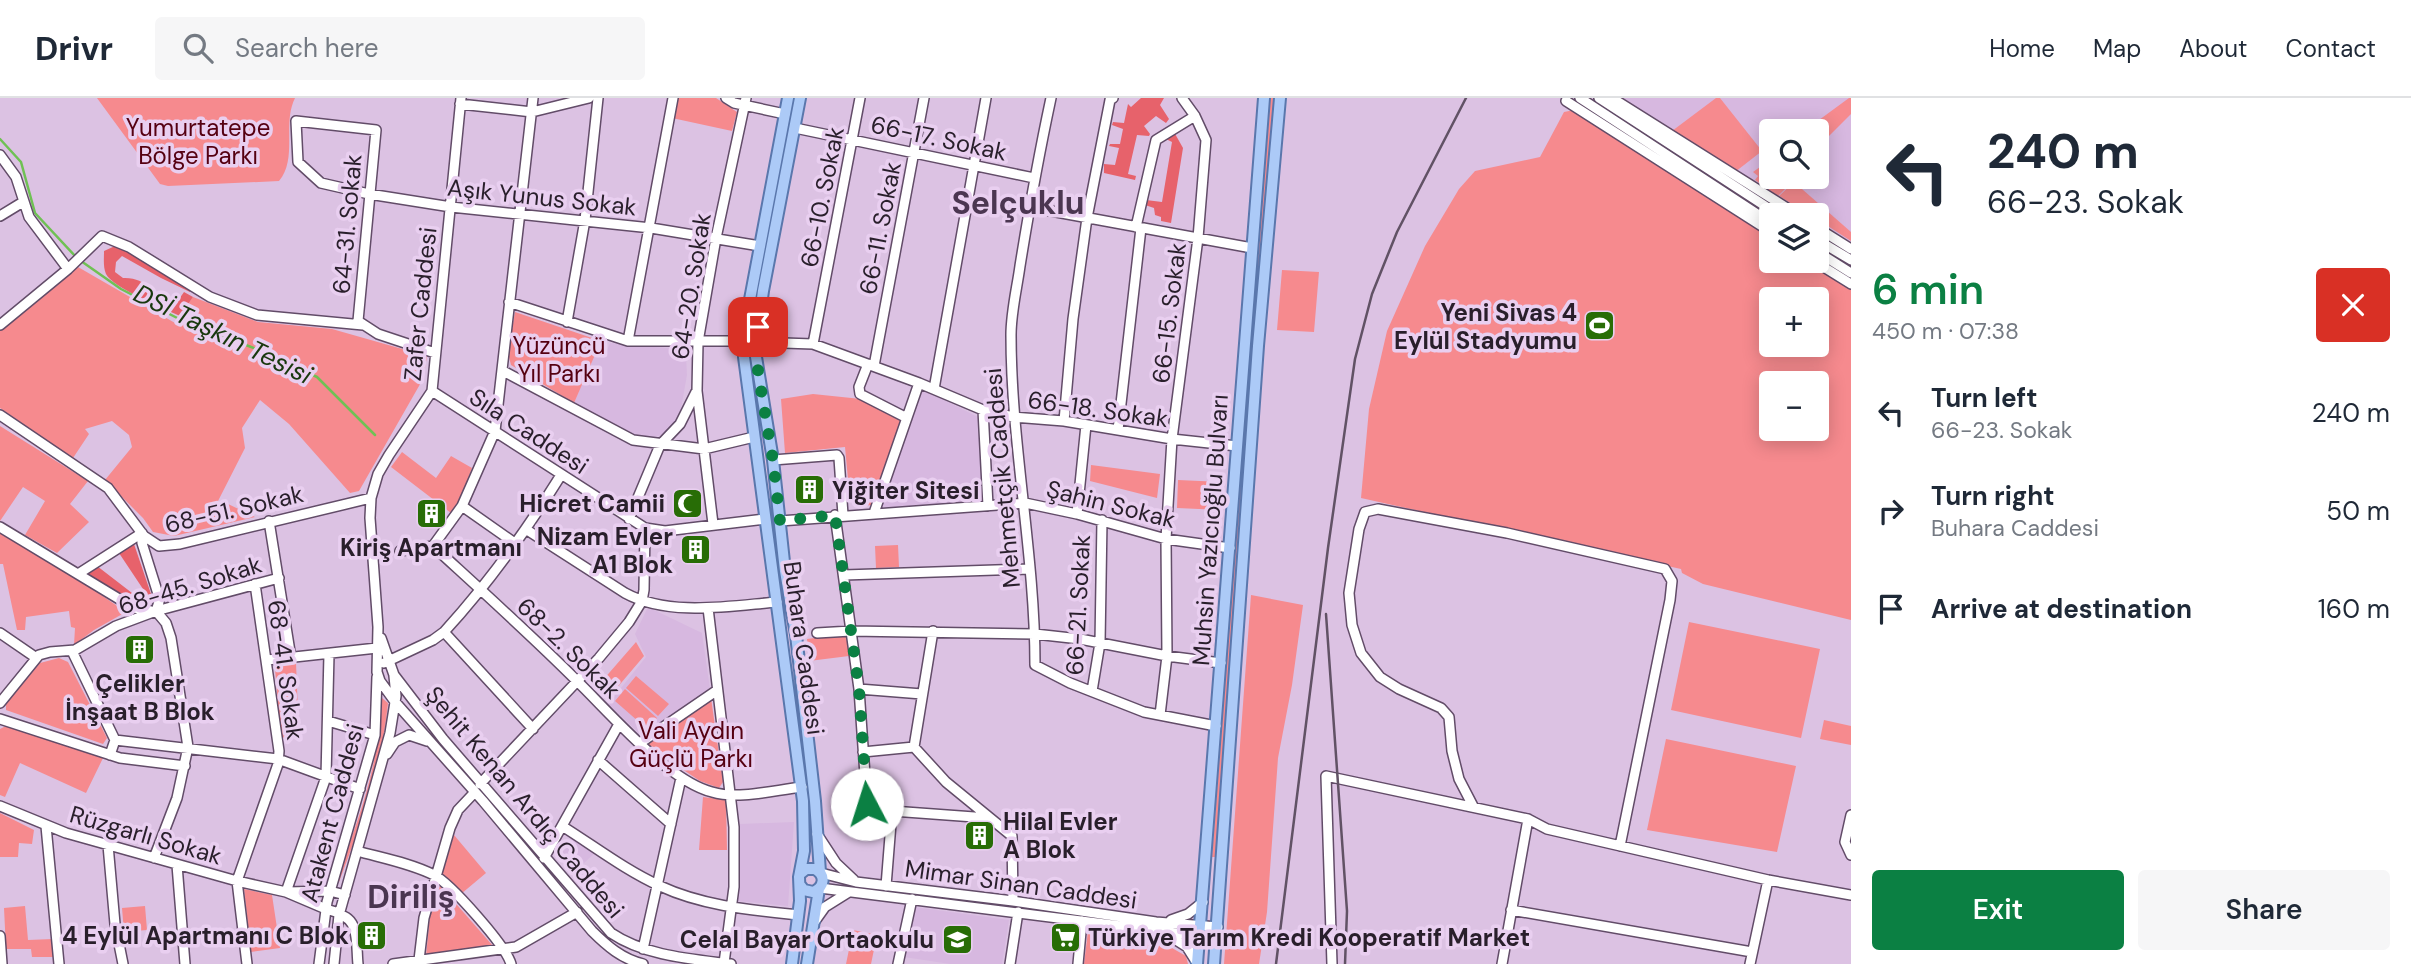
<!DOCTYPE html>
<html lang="en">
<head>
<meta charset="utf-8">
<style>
  body { margin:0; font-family:"DM Sans",sans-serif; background:#f6f6f7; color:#1f2937; height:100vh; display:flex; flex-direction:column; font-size:26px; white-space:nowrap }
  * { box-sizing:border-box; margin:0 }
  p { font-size:23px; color:#747a83 }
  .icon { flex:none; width:38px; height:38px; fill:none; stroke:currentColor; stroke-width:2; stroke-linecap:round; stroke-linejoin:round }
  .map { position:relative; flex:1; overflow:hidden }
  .details { display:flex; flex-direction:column; background:#fff; width:560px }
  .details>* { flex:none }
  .hud { background:#fff; color:#1f2937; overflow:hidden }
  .fabs { position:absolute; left:1759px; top:21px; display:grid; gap:14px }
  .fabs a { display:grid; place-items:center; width:70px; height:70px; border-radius:7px; background:#fff; box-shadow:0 4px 18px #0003; font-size:35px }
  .pin { position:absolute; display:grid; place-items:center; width:60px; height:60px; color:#fff; margin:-30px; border-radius:14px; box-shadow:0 4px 10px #0006 }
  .me { position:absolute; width:77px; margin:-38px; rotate:355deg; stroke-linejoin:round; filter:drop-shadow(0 0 5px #0008) }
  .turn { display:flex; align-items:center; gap:24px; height:147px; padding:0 21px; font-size:32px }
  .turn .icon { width:91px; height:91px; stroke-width:2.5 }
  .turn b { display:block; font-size:49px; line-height:60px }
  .round { display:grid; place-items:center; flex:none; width:74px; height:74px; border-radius:7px; background:#f6f6f7 }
  .summary { display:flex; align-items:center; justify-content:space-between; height:119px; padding:0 21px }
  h1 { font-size:42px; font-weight:600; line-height:52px; color:#0b8043 }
  .button { display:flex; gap:14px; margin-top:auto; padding:14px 21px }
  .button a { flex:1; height:80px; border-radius:7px; background:#0b8043; color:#fff; font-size:28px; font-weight:600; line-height:80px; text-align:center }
  .button a+a { background:#f6f6f7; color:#1f2937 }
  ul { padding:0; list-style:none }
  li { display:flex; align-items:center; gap:21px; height:98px; padding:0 21px }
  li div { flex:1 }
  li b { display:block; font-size:26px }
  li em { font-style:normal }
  header { display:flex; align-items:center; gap:42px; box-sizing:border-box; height:98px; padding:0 35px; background:#fff; border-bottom:2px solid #e0e1e3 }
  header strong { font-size:33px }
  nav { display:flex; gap:38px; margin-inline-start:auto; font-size:24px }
  .search { width:490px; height:63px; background:#f6f6f7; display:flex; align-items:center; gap:18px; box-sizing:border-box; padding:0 24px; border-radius:7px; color:#747a83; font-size:26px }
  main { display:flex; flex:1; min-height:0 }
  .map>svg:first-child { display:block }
</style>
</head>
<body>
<header>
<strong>Drivr</strong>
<div class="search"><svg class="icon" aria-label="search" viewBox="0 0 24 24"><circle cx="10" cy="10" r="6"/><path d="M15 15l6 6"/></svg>Search here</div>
<nav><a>Home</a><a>Map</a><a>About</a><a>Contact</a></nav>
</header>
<main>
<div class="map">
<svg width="1851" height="866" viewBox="0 0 1851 866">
  <rect width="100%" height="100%" fill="#dcc2e3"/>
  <path fill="#d7b8e0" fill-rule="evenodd" d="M1617 0H1851V144L1817 123 1816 117H1807ZM1771 33H1816V79H1771Z
    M610 245 677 251 686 257 687 277 680 316 677 325 665 336 647 341 638 339 574 305 595 256 604 260Z
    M922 291 980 320 981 403 879 410Z
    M647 511H652L702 535 710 591 641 637 608 606 646 559 635 536Z
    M794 724 788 808 738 803 740 726Z
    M572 739 595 755 573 775 554 756Z
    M914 809 1009 822 1002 866H950L904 859Z"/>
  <path fill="#f68a8e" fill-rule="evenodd" d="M97 0H295C282 26 298 60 279 83L168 88 160 86Z
    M677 0H716L737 14 732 33 672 20Z
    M1269 0H1274L1250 287 1217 759H1212Z
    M1716 0H1720L1762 53 1735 74 1672 33Z
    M1849 0H1851V16L1817 50 1816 33H1804Z
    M1574 12 1771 137V163H1811L1851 188V522L1703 486 1682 475 1681 471 1361 400 1369 311 1387 233 1425 148 1459 91 1475 73 1540 59 1564 14ZM1771 201H1816V247H1771ZM1771 285H1816V331H1771Z
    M1771 61V79H1797L1778 98 1755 82 1758 78 1753 74Z
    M1794 84 1851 134V143L1817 121 1816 117H1810L1779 98Z
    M78 169 175 225 193 199 258 224 332 231 427 258 423 281 359 393 350 395 289 326 260 302 242 330 245 350 217 405 220 408 226 405 255 419 174 438 153 434 143 420 105 382 132 349 129 337 112 323 85 331 89 336 73 360 0 310V232L32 208Z
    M1282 172 1319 174 1314 234 1277 232Z
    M515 214 601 243 574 305 511 267 508 255Z
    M813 296 861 301 904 320 873 407 858 408 850 403 845 349 785 355 781 301Z
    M0 328 88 383 70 406 89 424 57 455 25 437 45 403 23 389 0 423Z
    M402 354 436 380 451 358 472 370 461 399 451 415 391 369Z
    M1091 367 1160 376 1157 400 1090 383Z
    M1178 382 1222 384 1221 412 1177 410Z
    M0 433 59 468 126 514 94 532 74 547 75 530 71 529 69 513 26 519 25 532H17L3 466H0Z
    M898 447 899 469 876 470 875 448Z
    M1251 497 1303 507 1292 587 1278 660 1267 814 1259 866H1224Z
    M1689 524 1820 551 1801 640 1671 612Z
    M846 536 849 558 809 563 807 541Z
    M636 544 644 558 610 598 603 591 600 594 596 590Z
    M59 560 68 564 107 640 103 646 6 612V606L40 565Z
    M296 565 299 639 281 640 275 571 277 566Z
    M636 578 669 606 658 618 626 590Z
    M625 591 657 620 647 631 615 603Z
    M382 600 388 605C382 667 361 726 339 784L336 783C358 723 380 665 382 600Z
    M711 600 723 684 719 690 700 683 646 647Z
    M1824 622 1851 628V647L1820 641Z
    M8 627 103 660 86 695 20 665 5 699 0 697V631Z
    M1666 641 1796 668 1777 754 1647 732Z
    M703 699 726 702 727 752H699Z
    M0 715 34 732 32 746 19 745 18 759H0Z
    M454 737 486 775 461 796 442 776Z
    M439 787 444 792 493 848 426 858 430 817Z
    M244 791 272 797 280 850 251 854Z
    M25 808 28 842 53 841 55 859H32L31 851H6L4 810Z
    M145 808 147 832 124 834 122 810Z
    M853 832 877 837 871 866H846Z
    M1088 833 1165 846 1186 858 1188 866H1084Z"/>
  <path fill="#e7626b" d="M1141 0H1164L1160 7 1169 21 1166 25 1156 18 1144 28 1150 36 1149 38 1137 37 1128 76 1136 78 1135 82 1104 75V66L1115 67 1119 50 1109 48 1110 46H1120L1123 31 1112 27 1113 24 1124 25 1128 6 1131 9Z
    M1174 34 1183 50 1171 125 1161 123V119L1155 117 1154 110 1145 107 1146 102 1162 104 1172 44 1166 41Z
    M115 148 126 151 194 189 190 194 161 180 122 158 116 164 115 174 123 180C148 179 151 197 171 206L177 204 184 194 193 199 180 218C165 211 113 190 106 176 103 169 104 161 104 153Z
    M134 446 151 496 147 497 119 455Z
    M97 468 145 505 141 507 85 477Z"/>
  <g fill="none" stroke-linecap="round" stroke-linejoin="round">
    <path stroke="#6fc154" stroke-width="2.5" d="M0 41 21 64 35 115 76 159
      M81 163 121 191 183 223 267 255 317 279 375 337"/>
    <defs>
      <path id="minor" d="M461 0 432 293 389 357 378 376 371 400 370 420 378 529 377 574 380 583 396 605 483 703 592 833C607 848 622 861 643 866
        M726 0 734 5 785 16
        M1051 0C1039 56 1029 112 1020 168 1017 190 1011 214 1011 237 1011 347 1035 456 1035 567L1070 585 1144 614 1216 628
        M1580 0 1771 125
        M1599 0 1779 117
        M1612 0 1798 117
        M1566 3 1771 134
        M460 6 532 14 589 0
        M795 30 1034 80
        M0 57 16 79 29 119 68 171
        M1029 109 1252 150
        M0 118 23 104
        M1136 129 1156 42 1195 18
        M1816 129 1851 151
        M1816 141 1851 162
        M1816 153 1851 175
        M1814 163 1851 186
        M509 204 628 243H745
        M567 224 585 122 598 0
        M0 227 68 171 102 138 129 149 210 199 257 217 363 227
        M628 243 673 0
        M756 244 813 246 919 285 983 312 1013 319 1064 323 1172 341 1237 348
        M813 246 860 0
        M435 255 378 236 358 223 376 32 296 23 298 64 321 85 369 96 451 109 651 130 760 148
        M868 266 859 289 860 296 907 320
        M874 268 924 0
        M503 273 633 342 704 351 754 339
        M934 291 986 0
        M432 293 645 430 665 433 765 421
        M983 312 988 408
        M0 317 108 390 144 438 159 448 180 446 371 400
        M1064 323 1073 221 1087 120 1110 2 1113 0
        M1118 332 1141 130
        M773 362 837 357 839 360 843 417
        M462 408 516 446
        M874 415 919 285
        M1077 416 1086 327
        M835 417 859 591 867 706
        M629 421 660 347 680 326 696 294
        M269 423 291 560
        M780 423 1025 405 1077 416 1166 441 1230 450
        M713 426 697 293 698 244 716 140 746 0
        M0 429 134 510 151 513
        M527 432 625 495C669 519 729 508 777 504
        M142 435V445L158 496 159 504 156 513
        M433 448C482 493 531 537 577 583 610 615 668 683 712 694 739 702 774 692 802 689
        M400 453 433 448 462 408 495 333 533 0
        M78 476 142 435
        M844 477 1029 471
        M708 510 734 729V789L724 865
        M933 533 914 649 946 684 1012 738 1013 803
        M444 534 533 631
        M0 535 35 559
        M817 535 851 533 1035 536 1080 541 1167 558 1221 565
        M381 540 394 577 443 641 611 835C645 858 691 861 731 866
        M72 553 115 642
        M267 562 377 550
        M384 565 433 542 444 534C489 485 526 433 561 377
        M859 591 922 596
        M1092 593 1100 545 1102 422
        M0 605 39 557 50 554 75 552 116 528 156 513 279 480
        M1160 617 1167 558 1166 441 1172 341 1198 140 1206 42 1195 18 1182 0
        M0 621 120 660 185 668
        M328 623 375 637
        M640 645 716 593
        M863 654 914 649
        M387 656 395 644 409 637 427 643
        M110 657 115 642 278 661 360 691
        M598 662 671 726
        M480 686 599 560 629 524 642 503 644 492 645 430
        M852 705 892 713 988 720
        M0 708 66 735 237 783 286 794 326 811 339 815
        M1473 708 1459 681 1452 653 1449 619 1441 610 1399 591 1380 579 1361 555 1352 527 1349 495 1359 431 1365 414 1378 411 1507 435 1665 471 1672 483 1670 502 1620 748
        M1851 717 1845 744 1851 757
        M46 728 59 866
        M562 728C594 748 625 772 660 788 703 808 751 812 798 817
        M817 736 836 765 854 782
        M108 747 115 826 123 866
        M357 753C382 760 410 765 434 777 451 786 506 848 511 866
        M154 760 177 700 188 649 171 540 166 525 156 513
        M544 760 619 626
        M177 767 185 866
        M821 775 856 784 1013 803 1156 824 1218 829
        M886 788 892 713
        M820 790 1216 840
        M286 794 326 679 329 556
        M287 794 330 793 345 797
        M1511 812 1752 854
        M339 817C360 820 356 849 358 866
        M1171 822 1188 816 1203 804
        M815 823 825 809 849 794
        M1168 837 1187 849 1197 865
        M0 838 2 866
        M643 851 681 680
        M419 862 424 820 450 730 458 712 475 694
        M247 866 237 783 278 666 279 653 255 486
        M319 866 327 804 375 637 377 579
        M334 866 339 817 390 635 396 598 394 578
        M393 866 516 849 577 814
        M898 866 912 801
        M1010 866 1018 814
        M1078 866 1082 823
        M1332 866 1326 678 1528 721 1547 731 1768 782 1851 797
        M1502 866 1528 721
        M1750 866 1768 782"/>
      <path id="major" d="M788 0 748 212 744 259 803 703 804 753 799 779 800 803 792 866
        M800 0 763 193 758 229 756 259 773 362 785 473 796 537 815 703 820 774
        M800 787 804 792 813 794C825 789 826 777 815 771H806L801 775
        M807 866 819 791
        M1197 866 1264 0
        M1214 866 1258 248 1280 0"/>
    </defs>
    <use href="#minor" stroke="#624c68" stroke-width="12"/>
    <use href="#major" stroke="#5a77ac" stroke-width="14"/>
    <use href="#minor" stroke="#fff" stroke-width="9"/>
    <use href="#major" stroke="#accaf7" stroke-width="10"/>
    <path stroke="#615265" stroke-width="2.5" d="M1326 516 1347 813 1345 866
      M1276 866 1328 450 1355 261 1372 196 1397 134 1466 0"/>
  </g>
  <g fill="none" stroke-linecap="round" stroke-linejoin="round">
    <path stroke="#0b8043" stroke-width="12" stroke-dasharray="0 21.6" d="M758 229V274L773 362 780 423 835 417 859 591 867 706"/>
  </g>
  <defs>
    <symbol id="stadium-square" viewBox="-11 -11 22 22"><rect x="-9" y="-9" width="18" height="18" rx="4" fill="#286d06" stroke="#e9cff0"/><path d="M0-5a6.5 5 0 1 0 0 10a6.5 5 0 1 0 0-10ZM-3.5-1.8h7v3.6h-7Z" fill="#fff"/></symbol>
    <symbol id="building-square" viewBox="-11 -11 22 22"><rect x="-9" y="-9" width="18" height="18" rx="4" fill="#286d06" stroke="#e9cff0"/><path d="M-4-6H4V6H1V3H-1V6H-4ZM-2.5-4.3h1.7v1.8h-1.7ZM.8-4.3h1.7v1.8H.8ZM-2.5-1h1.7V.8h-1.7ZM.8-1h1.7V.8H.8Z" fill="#fff"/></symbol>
    <symbol id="mosque-square" viewBox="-11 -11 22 22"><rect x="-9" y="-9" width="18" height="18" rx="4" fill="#286d06" stroke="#e9cff0"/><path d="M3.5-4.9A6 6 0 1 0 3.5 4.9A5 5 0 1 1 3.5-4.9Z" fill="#fff"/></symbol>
    <symbol id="supermarket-square" viewBox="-11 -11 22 22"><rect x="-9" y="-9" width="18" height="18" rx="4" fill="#286d06" stroke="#e9cff0"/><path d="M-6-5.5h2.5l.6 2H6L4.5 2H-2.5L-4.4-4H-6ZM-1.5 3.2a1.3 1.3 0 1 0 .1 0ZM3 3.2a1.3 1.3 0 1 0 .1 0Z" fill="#fff"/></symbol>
    <symbol id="school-square" viewBox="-11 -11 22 22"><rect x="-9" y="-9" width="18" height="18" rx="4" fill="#286d06" stroke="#e9cff0"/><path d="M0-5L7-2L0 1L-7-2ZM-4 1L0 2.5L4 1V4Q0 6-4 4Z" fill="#fff"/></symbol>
  </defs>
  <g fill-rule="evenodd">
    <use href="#stadium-square" x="1582" y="210" width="35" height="35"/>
    <use href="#building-square" x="792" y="374" width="35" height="35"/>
    <use href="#mosque-square" x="670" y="388" width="35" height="35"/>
    <use href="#building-square" x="414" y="398" width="35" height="35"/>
    <use href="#building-square" x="678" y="434" width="35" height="35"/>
    <use href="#building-square" x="122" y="534" width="35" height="35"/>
    <use href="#building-square" x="962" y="720" width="35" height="35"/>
    <use href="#building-square" x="354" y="820" width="35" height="35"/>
    <use href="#supermarket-square" x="1048" y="822" width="35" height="35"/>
    <use href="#school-square" x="940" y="824" width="35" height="35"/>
  </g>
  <g text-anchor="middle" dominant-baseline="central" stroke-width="7" stroke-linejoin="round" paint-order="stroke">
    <g font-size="24" fill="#501" stroke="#e9cff0">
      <text x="198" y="29">Yumurtatepe<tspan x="198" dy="28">Bölge Parkı</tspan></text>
      <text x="559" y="247">Yüzüncü<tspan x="559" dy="28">Yıl Parkı</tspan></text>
      <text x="691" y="632">Vali Aydın<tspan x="691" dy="28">Güçlü Parkı</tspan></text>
    </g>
    <g font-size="24" fill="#291f2b" stroke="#e9cff0">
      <text transform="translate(939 40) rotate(12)">66-17. Sokak</text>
      <text transform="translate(542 99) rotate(6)">Aşık Yunus Sokak</text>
      <text transform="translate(822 99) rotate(-79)">66-10. Sokak</text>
      <text transform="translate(347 126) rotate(-85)">64-31. Sokak</text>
      <text transform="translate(880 130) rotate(-79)">66-11. Sokak</text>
      <text transform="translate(691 188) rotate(-81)">64-20. Sokak</text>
      <text transform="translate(420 206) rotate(-84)">Zafer Caddesi</text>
      <text transform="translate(1169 215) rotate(-83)">66-15. Sokak</text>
      <text transform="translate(1098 311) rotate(8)">66-18. Sokak</text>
      <text transform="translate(529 333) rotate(33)">Sıla Caddesi</text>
      <text transform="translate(1002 380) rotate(-95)">Mehmetçik Caddesi</text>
      <text transform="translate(1111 406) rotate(14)">Şahin Sokak</text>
      <text transform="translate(234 411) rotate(-13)">68-51. Sokak</text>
      <text transform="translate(1210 432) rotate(-86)">Muhsin Yazıcıoğlu Bulvarı</text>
      <text transform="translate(190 487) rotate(-17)">68-45. Sokak</text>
      <text transform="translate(1078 507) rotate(-87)">66-21. Sokak</text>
      <text transform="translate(569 550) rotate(44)">68-2. Sokak</text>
      <text transform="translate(804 550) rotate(82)">Buhara Caddesi</text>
      <text transform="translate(286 572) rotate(82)">68-41. Sokak</text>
      <text transform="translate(525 704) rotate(50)">Şehit Kenan Ardıç Caddesi</text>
      <text transform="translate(332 715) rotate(-75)">Atakent Caddesi</text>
      <text transform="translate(146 737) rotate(16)">Rüzgarlı Sokak</text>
      <text transform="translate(1021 786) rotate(8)">Mimar Sinan Caddesi</text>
    </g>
    <g font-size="24" font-weight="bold" fill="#291f2b" stroke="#e9cff0" text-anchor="end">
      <text x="1577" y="214">Yeni Sivas 4<tspan x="1577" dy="28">Eylül Stadyumu</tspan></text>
      <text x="832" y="392" text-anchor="start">Yiğiter Sitesi</text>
      <text x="665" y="405">Hicret Camii</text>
      <text x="673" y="438">Nizam Evler<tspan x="673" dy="28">A1 Blok</tspan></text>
      <text x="431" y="449" text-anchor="middle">Kiriş Apartmanı</text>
      <text x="140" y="585" text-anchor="middle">Çelikler<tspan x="140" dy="28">İnşaat B Blok</tspan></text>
      <text x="1003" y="723" text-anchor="start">Hilal Evler<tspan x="1003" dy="28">A Blok</tspan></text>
      <text x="349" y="837">4 Eylül Apartmanı C Blok</text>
      <text x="1088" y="839" text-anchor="start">Türkiye Tarım Kredi Kooperatif Market</text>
      <text x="934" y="841">Celal Bayar Ortaokulu</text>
    </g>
    <g font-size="26" font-style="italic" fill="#18380d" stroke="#e9cff0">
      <text transform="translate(223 236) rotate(26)">DSİ Taşkın Tesisi</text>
    </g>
    <g font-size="32" font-weight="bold" fill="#4b3651" stroke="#e9cff0">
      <text x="1018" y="105">Selçuklu</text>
      <text x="411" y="799">Diriliş</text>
    </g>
  </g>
</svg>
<div class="fabs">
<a><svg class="icon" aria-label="search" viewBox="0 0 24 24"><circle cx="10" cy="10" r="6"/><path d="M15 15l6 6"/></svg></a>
<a><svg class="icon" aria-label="layers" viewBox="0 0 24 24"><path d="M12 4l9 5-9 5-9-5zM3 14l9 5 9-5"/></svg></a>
<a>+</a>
<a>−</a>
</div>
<div class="pin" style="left:758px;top:229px;background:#d93025"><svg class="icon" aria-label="arrive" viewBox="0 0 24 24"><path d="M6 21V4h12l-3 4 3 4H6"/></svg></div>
<svg class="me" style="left:867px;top:706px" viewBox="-20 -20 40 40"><circle r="19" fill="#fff"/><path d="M0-13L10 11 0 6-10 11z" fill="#0b8043"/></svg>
</div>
<section class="details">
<div class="hud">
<div class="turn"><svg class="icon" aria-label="left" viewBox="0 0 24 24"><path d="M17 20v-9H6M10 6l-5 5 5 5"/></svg><div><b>240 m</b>66-23. Sokak</div></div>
</div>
<div class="summary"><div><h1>6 min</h1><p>450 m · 07:38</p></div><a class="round" style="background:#d93025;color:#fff"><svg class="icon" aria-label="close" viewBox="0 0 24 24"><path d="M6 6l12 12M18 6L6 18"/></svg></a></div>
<ul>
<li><svg class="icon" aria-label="left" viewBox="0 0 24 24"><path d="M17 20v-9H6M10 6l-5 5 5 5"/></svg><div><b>Turn left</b><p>66-23. Sokak</p></div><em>240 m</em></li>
<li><svg class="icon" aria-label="right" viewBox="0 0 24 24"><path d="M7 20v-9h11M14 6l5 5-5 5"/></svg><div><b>Turn right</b><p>Buhara Caddesi</p></div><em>50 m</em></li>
<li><svg class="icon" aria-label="arrive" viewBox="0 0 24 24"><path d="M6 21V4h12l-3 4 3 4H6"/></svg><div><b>Arrive at destination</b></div><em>160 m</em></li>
</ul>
<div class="button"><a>Exit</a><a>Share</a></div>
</section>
</main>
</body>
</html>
